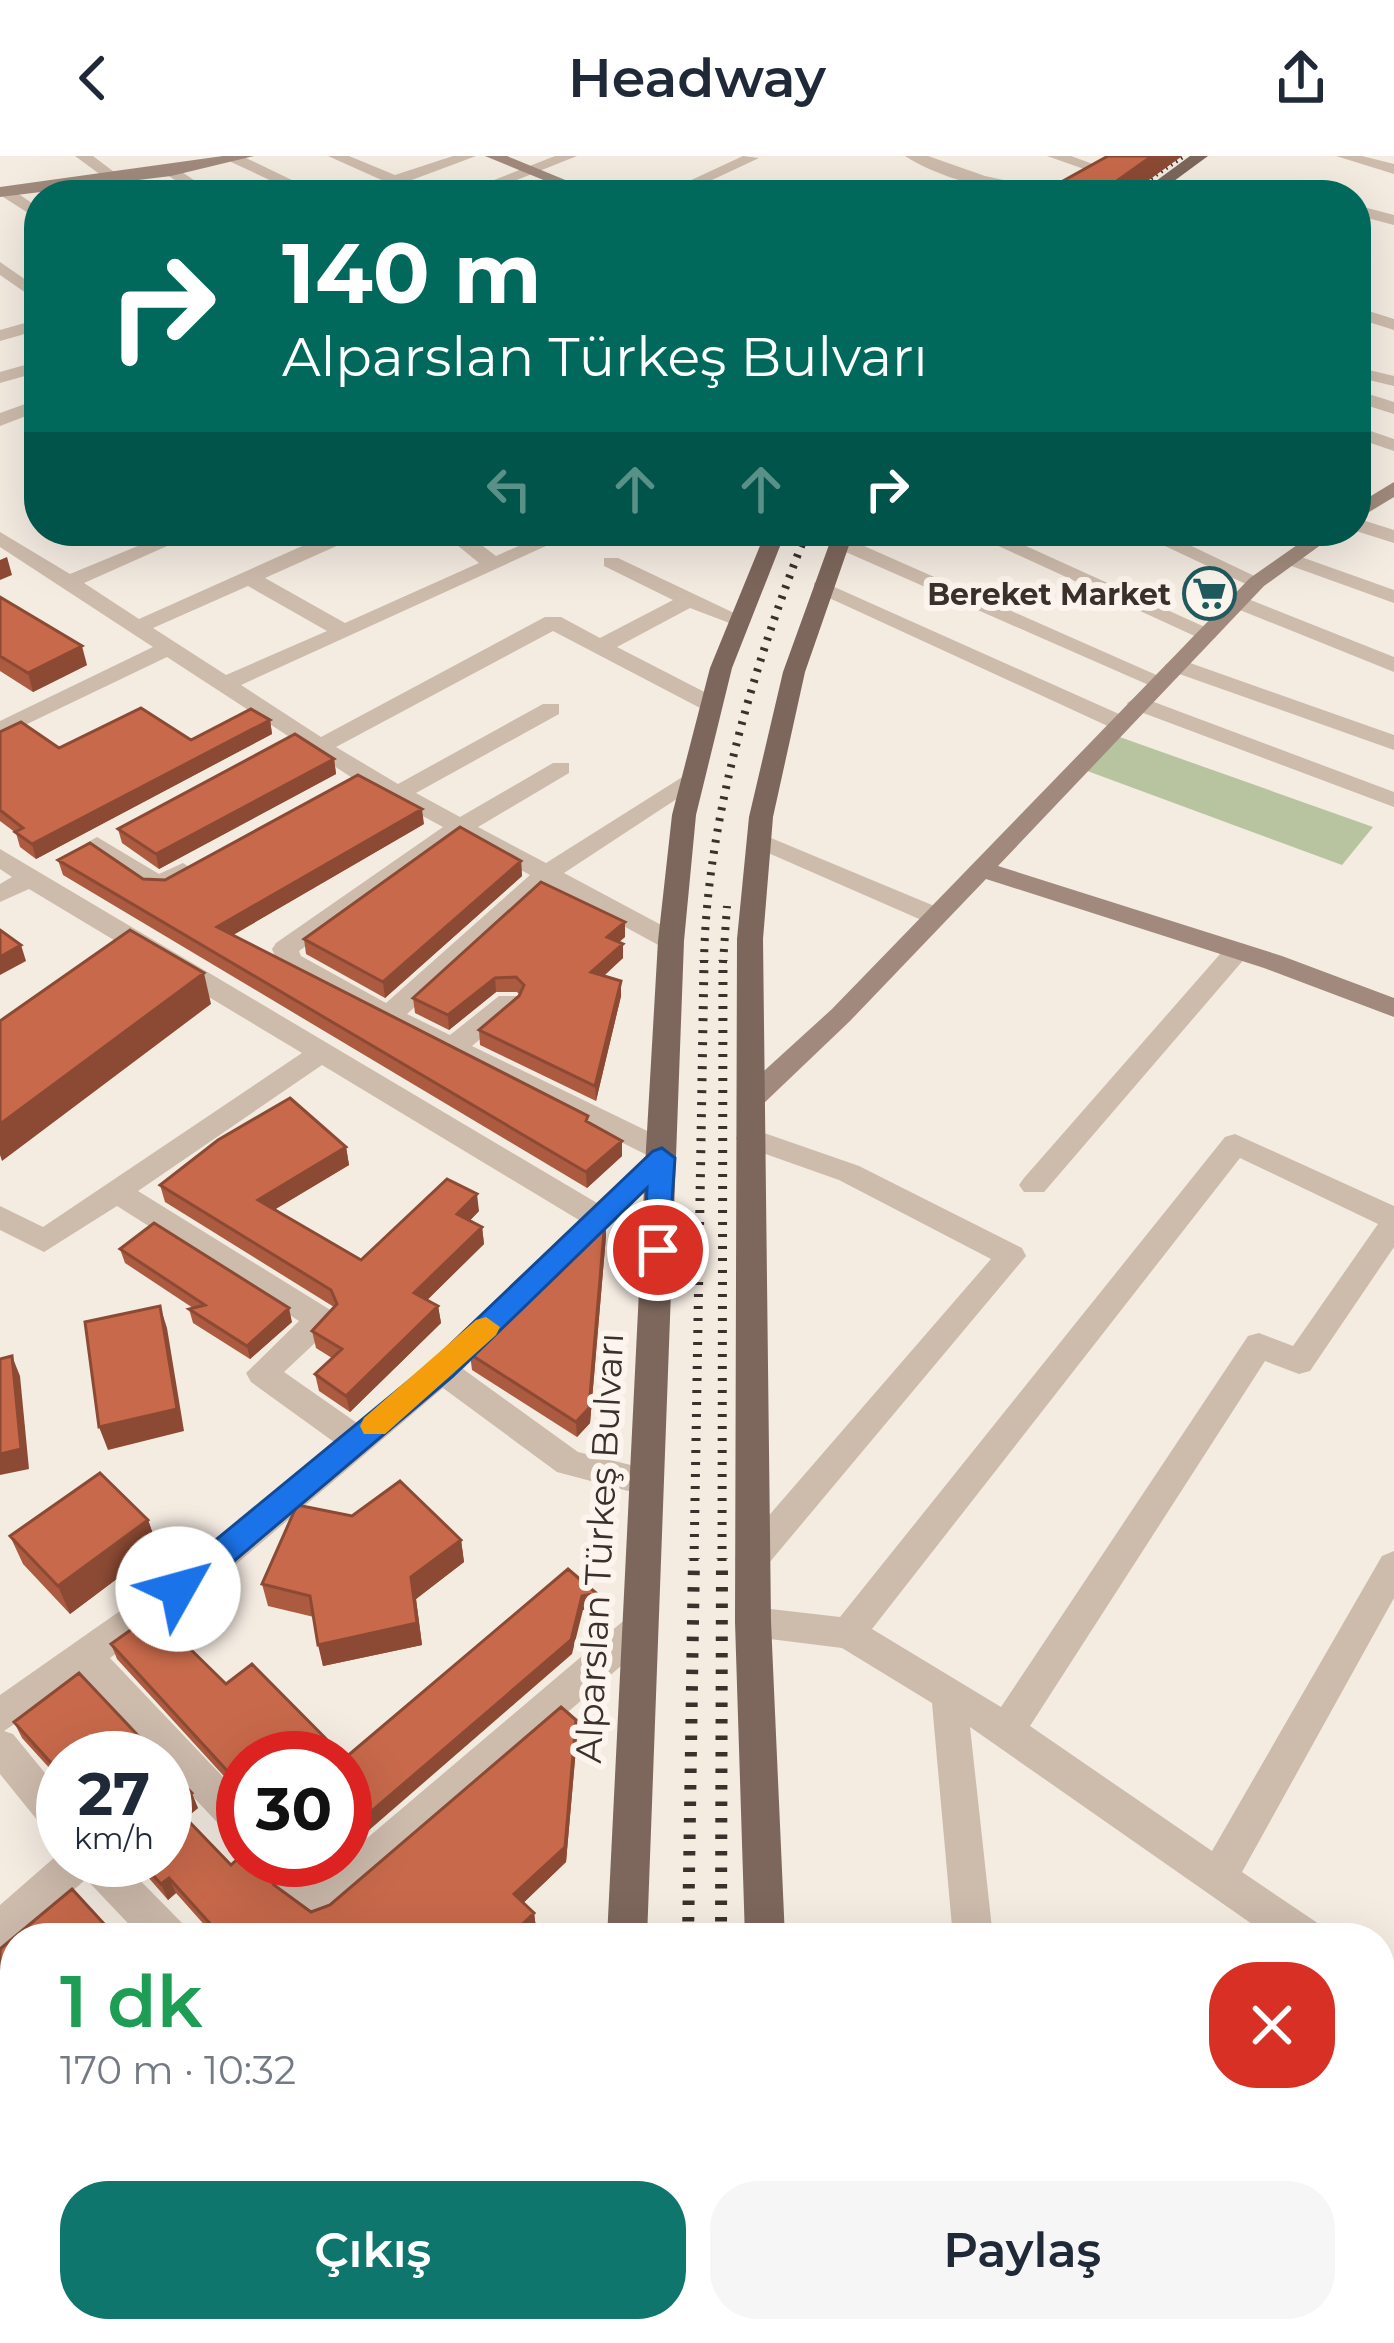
<!DOCTYPE html>
<html lang="tr">
<head>
<meta charset="utf-8">
<style>
  body { margin:0; font-family:Montserrat,sans-serif; background:#f6f6f7; color:#1f2937; height:100vh; display:flex; flex-direction:column; font-size:45px; white-space:nowrap }
  * { box-sizing:border-box; margin:0 }
  p { font-size:39px; color:#747a83 }
  .icon { flex:none; width:66px; height:66px; fill:none; stroke:currentColor; stroke-width:2; stroke-linecap:round; stroke-linejoin:round }
  .map { position:relative; flex:1; overflow:hidden }
  .side { position:absolute; left:0px; top:1767px; width:1395px; height:420px; display:flex; flex-direction:column; background:#fff; border-radius:48px 48px 0 0; box-shadow:0 12px 48px #0002 }
  .side>* { flex:none }
  .banner { position:absolute; left:24px; top:24px; width:1347px; height:366px; border-radius:48px; box-shadow:0 12px 48px #0002; background:#00695c; color:#fff; overflow:hidden }
  .speed { position:absolute; left:36px; top:1575px; display:flex; gap:24px; font-size:60px; font-weight:700; text-align:center }
  .speed>* { display:grid; place-content:center; width:156px; height:156px; border-radius:50%; background:#fff; box-shadow:0 12px 48px #0002; line-height:1 }
  .speed small { font-size:30px; font-weight:400 }
  .speed .limit { border:18px solid #d22; background:#fff; color:#111 }
  .pin { position:absolute; display:grid; place-items:center; width:102px; height:102px; color:#fff; margin:-51px; border:6px solid #fff; border-radius:50%; box-shadow:0 3px 12px #0007 }
  .me { position:absolute; width:132px; margin:-66px; rotate:52deg; stroke-linejoin:round; filter:drop-shadow(0 0 9px #0008) }
  .turn { display:flex; align-items:center; gap:42px; height:252px; padding:0 60px; font-size:54px }
  .turn .icon { width:156px; height:156px; stroke-width:2.5 }
  .turn b { display:block; font-size:84px; line-height:102px }
  .lanes { display:flex; align-items:center; height:114px; padding:0 60px; background:#0003; justify-content:center; gap:60px; direction:ltr }
  .lanes .off { opacity:.35 }
  .round { display:grid; place-items:center; flex:none; width:126px; height:126px; border-radius:48px; background:#f6f6f7 }
  .headline { display:flex; align-items:center; justify-content:space-between; height:204px; padding:0 60px }
  h1 { font-size:72px; font-weight:600; line-height:90px; color:#1e9e55 }
  .primary-button { display:flex; gap:24px; margin-top:auto; padding:24px 60px }
  .primary-button a { flex:1; height:138px; border-radius:48px; background:#0f766e; color:#fff; font-size:48px; font-weight:600; line-height:138px; text-align:center }
  .primary-button a+a { background:#f6f6f7; color:#1f2937 }
  header { display:flex; justify-content:space-between; align-items:center; height:156px; padding:0 60px; background:#fff; font-size:54px; font-weight:600 }
  .map>svg:first-child { display:block }
</style>
</head>
<body>
<header><svg class="icon" aria-label="back" viewBox="0 0 24 24"><path d="M15 5l-7 7 7 7"/></svg>Headway<svg class="icon" aria-label="share" viewBox="0 0 24 24"><path d="M12 15V3M7 8l5-5 5 5M5 13v7h14v-7"/></svg></header>
<div class="map">
<svg width="1394" height="2187" viewBox="0 0 1394 2187">
  <rect width="100%" height="100%" fill="#f4ebe1"/>
  <path fill="#b8c4a0" d="M1114 579 1373 671 1342 709 1082 613Z"/>
  <g fill="none" stroke-linecap="round" stroke-linejoin="round">
    <path fill="#cdbbac" fill-rule="evenodd" d="M75 0H93L122 22 109 25Z
      M230 0H242L323 39H302L231 6Z
      M328 0H349L395 19 453 0H476L409 25 437 39H415Z
      M555 0H577L479 39H456Z
      M743 0 759 2 680 39H659Z
      M905 0H928L985 20 1069 38C1020 43 947 27 905 0Z
      M1047 0H1071L1112 15 1104 20Z
      M1336 0H1362L1394 8V18Z
      M171 10 176 12 216 39H197L166 18 163 15Z
      M1157 26 1194 36 1196 39 1151 34 1149 31Z
      M576 28 582 30V36L551 39Z
      M0 31 10 32 39 52V64L0 39Z
      M1356 49 1394 59V69L1356 59Z
      M0 106 39 133V146L0 119Z
      M1356 151 1394 163V174L1356 162Z
      M39 163V174L0 185V174Z
      M39 205V216L0 227V216Z
      M1356 211 1394 220V230L1356 221Z
      M1356 234 1394 246V258L1356 246Z
      M39 243V255L0 270V257Z
      M1356 270 1394 283V295L1356 282Z
      M1356 362 1394 374V387L1356 375Z
      M174 375H201L84 427 139 463 327 379 324 375H349L350 384 265 422 345 467 479 407 440 375H463L496 400 552 375H579L241 529 321 581 545 461H561L600 482 673 444 604 410V402H618L751 465 740 471 690 452 617 491 720 544V554H704L553 475 336 591 398 628 543 548H559V558L416 637 460 661 553 607H569V617L478 671 546 707 684 620H700L704 625 564 717 680 779 684 785 680 791H662L548 729 407 858 450 879 499 840H517L521 846 517 852 472 890 670 986 676 1002 672 1009 463 1213 578 1296 659 1316 664 1326 659 1336 647 1340 557 1316 443 1232 221 1421 110 1502 243 1642V1686L230 1680 165 1611V1602H157L82 1522 4 1575 13 1578 63 1639V1686L50 1680 0 1618V1539L197 1401 334 1286 251 1226 246 1217 299 1165 117 1050 44 1096 0 1074V1050L43 1071 302 897 29 733 0 746V728L12 721 0 713V693L597 1047 647 999 379 866 277 805 272 793 276 787 443 671 354 623 167 501 0 581V565L153 491 0 391V376L70 418ZM248 430 327 475 226 519 153 472ZM461 681 530 719 386 847 301 800 299 795ZM322 909 579 1064 431 1205 357 1267 284 1216 332 1171 336 1163 332 1155 138 1035Z
      M966 375H993L1218 477 1215 482H1199Z
      M1133 375H1160L1267 426 1250 430Z
      M1287 375H1314L1327 384 1317 390Z
      M832 382H846L1170 525 1167 530H1151L832 390Z
      M1290 397 1394 434V447L1283 407 1280 403Z
      M821 425 1128 562 1131 567 1120 574 1112 572 814 435V427Z
      M1238 439 1394 501V516L1230 450 1227 445Z
      M1176 502 1394 579V594L1168 514 1165 509Z
      M1138 540 1394 636V651L1130 552 1127 547Z
      M759 677 944 754 948 760 944 766H926L750 689V679Z
      M97 681 159 718 183 707 195 715C157 757 125 718 88 693L85 688Z
      M1237 787 1246 789 1250 795 1246 801 1044 1036H1024L1019 1029 1024 1022 1228 789Z
      M750 972 859 1010 1022 1092 1026 1100 764 1413 752 1417 740 1413 735 1403 740 1393 991 1103 839 1024 740 989 736 982 740 975Z
      M1235 978 1394 1050V1091L1310 1215 1299 1218 1265 1205 1030 1570 1212 1695 1382 1400 1394 1395V1442L1242 1716 1319 1768 1325 1782H1272L970 1571 993 1782H953L932 1547 842 1492 753 1481 741 1477 735 1466 741 1455 753 1451 840 1461 1225 981ZM1240 1002 1378 1068 1293 1190 1259 1177 1248 1180 1001 1551 872 1473Z
      M640 1457 652 1461 658 1472 652 1483 332 1761 318 1767C294 1757 268 1728 258 1704H303L320 1722 628 1461Z
      M63 1694V1704H120L183 1768 189 1782H142L86 1723 14 1787 0 1793V1749Z
      M1380 1810 1394 1816V1859L1380 1853Z
      M15 1988V2033L0 2039V1994Z
      M0 2106 15 2112V2172H61L67 2187H17L12 2169 0 2164Z
      M968 2172H1012L1010 2187H966Z
      M1119 2172H1178L1184 2187H1125Z"/>
    <path fill="#a18a7d" fill-rule="evenodd" d="M223 0H254L171 20 0 41V31Z
      M485 0H507L602 39H580Z
      M1394 326V341L1356 364V349Z
      M1317 375H1340L1264 430 998 710 1282 800 1394 842V861L1264 812 986 723 850 865 761 950H741L737 943 741 936 832 853 1250 422Z"/>
    <path fill="#7d675c" fill-rule="evenodd" d="M1190 0H1208L1155 39H1137Z
      M766 375H786L732 512 696 659 684 785 647 1782H607L646 993 658 785 672 659 710 512Z
      M834 375H854L805 516 773 661 763 783 771 1466 785 1782H745L735 1466 737 783 749 661 783 516Z
      M589 2172H633L632 2187H588Z
      M760 2172H804V2187H760Z"/>
    <path stroke="#3b302b" stroke-width="4.5" stroke-dasharray="1.5 4.5" stroke-linecap="butt" d="M1126 39 1184 0"/>
    <path stroke="#3b302b" stroke-width="8" stroke-dasharray="3 8" stroke-linecap="butt" d="M704 807C706 665 755 506 807 375
      M723 807 727 750"/>
    <path stroke="#3b302b" stroke-width="9" stroke-dasharray="3 9" stroke-linecap="butt" d="M694 1405 704 804
      M722 1405 723 804"/>
    <path stroke="#3b302b" stroke-width="12" stroke-dasharray="4.5 12" stroke-linecap="butt" d="M688 1782 694 1402
      M721 1782 722 1402
      M730 2172 731 2187
      M671 2187 672 2172"/>
  </g>
  <path fill="#ac5a40" d="M1108 0H1182L1128 39H1053L1054 30Z
    M0 441 87 509 33 536 0 515Z
    M270 564 272 578 36 703 20 691 16 677 0 665V576L59 592 191 584Z
    M334 603 336 618 159 713 122 687 118 673Z
    M424 668 233 779 622 985V1000L587 1032 63 719 58 704 143 723 165 724Z
    M521 705 522 720 385 842 306 798 304 783Z
    M625 781 619 786 623 802 604 820 621 840 596 945 480 889 479 874 520 839 517 836H496L449 874 415 857 413 842Z
    M346 991 349 1009 274 1054 361 1104 479 1055 470 1064 482 1071 484 1088 427 1144 438 1150 441 1167 350 1256 319 1235 315 1218 332 1202 316 1192 312 1175 334 1151 165 1046 160 1029Z
    M605 1064 606 1080 590 1267 577 1281 472 1214 470 1198Z
    M120 1093 292 1166 250 1203 193 1167 189 1153 193 1152 125 1107Z
    M148 1364 158 1392 70 1458 23 1408 10 1380Z
    M461 1384 464 1406 416 1443 422 1489 323 1510 314 1461 268 1450 262 1428Z
    M210 1477 189 1492 243 1602V1641L117 1503 111 1488Z
    M14 1566 154 1590 159 1602H63V1627L22 1582Z
    M577 1581 566 1706 523 1747 534 1757 536 1772 526 1782H216L176 1737 168 1744 133 1704H165V1609L198 1652 186 1662 231 1709 274 1729 311 1756 330 1749Z
    M308 1704H334L320 1716Z"/>
  <path fill="#8c4a34" d="M1152 0H1182L1128 39H1097Z
    M7 401 12 419 0 424V404Z
    M82 490 87 509 33 536 28 517Z
    M270 564 272 578 36 703 32 688Z
    M334 603 336 618 159 713 156 698Z
    M422 653 424 668 221 786 217 771Z
    M521 705 522 720 385 842 383 826Z
    M625 766V781L608 795 607 781Z
    M623 788V802L592 830 591 816Z
    M21 789 26 805 0 819V801Z
    M204 817 211 848 2 1005 0 999V968Z
    M495 822 496 836 449 874 448 859Z
    M621 825V840L596 945 595 930Z
    M622 985V1000L587 1032 586 1016Z
    M346 991 349 1009 262 1061 258 1044Z
    M477 1038 479 1055 460 1075 457 1058Z
    M605 1064 606 1080 590 1267 577 1281 576 1266Z
    M482 1071 484 1088 417 1154 414 1137Z
    M160 1150 167 1172 184 1275 108 1294 99 1271Z
    M438 1150 441 1167 350 1256 346 1240Z
    M289 1152 292 1166 250 1203 247 1190Z
    M12 1200 20 1220 29 1313 0 1319V1298Z
    M148 1364 158 1392 70 1458 58 1430Z
    M461 1384 464 1406 416 1443 422 1489 323 1510 318 1489Z
    M596 1437 597 1451 583 1454 572 1498 345 1695V1678L582 1440Z
    M205 1462 210 1477 184 1497 179 1482Z
    M576 1564 577 1581 566 1706 517 1753 514 1738Z
    M192 1637 198 1652 181 1666 175 1651Z
    M317 1704H334L320 1716Z
    M169 1722 176 1737 168 1744 161 1728Z
    M534 1757 536 1772 526 1782H508Z
    M535 2172H539L536 2187H532Z"/>
  <path fill="#c8694b" stroke="#8c4a34" stroke-width="3" d="M1108 0H1152L1097 39H1087L1054 30Z
    M0 441 82 490 28 517 0 500Z
    M141 552 191 584 251 553 270 564 32 688 15 676 23 672 0 654V576L21 566 59 592Z
    M295 578 334 603 156 698 118 673Z
    M358 619 422 653 217 771 588 960 586 965 622 985 586 1016 58 704 90 687 143 723 165 724Z
    M460 671 521 705 383 826 304 783Z
    M541 726 625 766 607 781 623 788 591 816 621 825 595 930 479 874 519 840 524 829 516 821 495 822 448 859 413 842Z
    M0 774 21 789 0 801Z
    M130 774 204 817 0 968V865Z
    M290 942 346 991 258 1044 361 1104 447 1023 477 1038 457 1058 482 1071 414 1137 438 1150 346 1240 315 1218 342 1193 312 1175 337 1148 331 1134 160 1029 218 984Z
    M605 1064 589 1252 576 1266 470 1198Z
    M154 1067 289 1152 247 1190 189 1153 205 1149 120 1093Z
    M160 1150 177 1253 99 1271 85 1166Z
    M12 1200 21 1293 0 1298V1203Z
    M100 1317 148 1364 58 1430 10 1380Z
    M400 1325 461 1384 411 1421 417 1467 318 1489 310 1440 262 1428 297 1349 352 1360Z
    M568 1413 596 1437 582 1440 571 1484 345 1678V1602Z
    M181 1438 205 1462 179 1482 226 1528 252 1508 345 1602H243V1632L111 1488Z
    M79 1517 147 1589 154 1590 155 1598 159 1602H63V1620L14 1566Z
    M561 1551 576 1564 565 1691 514 1738 534 1757 508 1782H223L169 1722 161 1728 139 1704H165V1609L192 1637 175 1651 231 1709 243 1698V1704H257L274 1729 311 1756 330 1749Z
    M72 1733 117 1782H15V1862L0 1844V1793Z
    M104 2172H535L532 2187H357L352 2179 345 2187H117Z"/>
  <path fill="#1a73e8" stroke="#114b97" stroke-width="3" d="M662 992 675 1002 668 1102H648L644 1094 647 1032 452 1221 189 1443 178 1447 167 1443 162 1433 167 1424 432 1206 653 995Z"/>
  <path fill="#f59e0b" d="M486 1161 500 1171 496 1179 385 1278H364L360 1270 364 1262 476 1164Z"/>
  <defs>
    <symbol id="supermarket-ring" viewBox="-11 -11 22 22"><circle r="9.5" fill="#fbf5ee" stroke="#1f5a5e" stroke-width="1.5"/><path d="M-6-5.5h2.5l.6 2H6L4.5 2H-2.5L-4.4-4H-6ZM-1.5 3.2a1.3 1.3 0 1 0 .1 0ZM3 3.2a1.3 1.3 0 1 0 .1 0Z" fill="#1f5a5e"/></symbol>
  </defs>
  <g fill-rule="evenodd">
    <use href="#supermarket-ring" x="1180" y="408" width="59" height="59"/>
  </g>
  <g text-anchor="middle" dominant-baseline="central" stroke-width="12" stroke-linejoin="round" paint-order="stroke">
    <g font-size="30" font-weight="bold" fill="#3b302b" stroke="#fbf5ee" text-anchor="end">
      <text x="1171" y="438">Bereket Market</text>
    </g>
    <g font-size="36" fill="#3b302b" stroke="#fbf5ee">
      <text transform="translate(599 1392) rotate(-87)">Alparslan Türkeş Bulvarı</text>
    </g>
  </g>
</svg>
<div class="speed"><div>27<small>km/h</small></div><div class="limit">30</div></div>
<div class="pin" style="left:658px;top:1094px;background:#d93025"><svg class="icon" aria-label="arrive" viewBox="0 0 24 24"><path d="M6 21V4h12l-3 4 3 4H6"/></svg></div>
<svg class="me" style="left:178px;top:1433px" viewBox="-20 -20 40 40"><circle r="19" fill="#fff"/><path d="M0-13L10 11 0 6-10 11z" fill="#1a73e8"/></svg>
<div class="banner">
<div class="turn"><svg class="icon" aria-label="right" viewBox="0 0 24 24"><path d="M7 20v-9h11M14 6l5 5-5 5"/></svg><div><b>140 m</b>Alparslan Türkeş Bulvarı</div></div>
<div class="lanes"><svg class="icon off" aria-label="left" viewBox="0 0 24 24"><path d="M17 20v-9H6M10 6l-5 5 5 5"/></svg><svg class="icon off" aria-label="ahead" viewBox="0 0 24 24"><path d="M12 20V5M6 11l6-6 6 6"/></svg><svg class="icon off" aria-label="ahead" viewBox="0 0 24 24"><path d="M12 20V5M6 11l6-6 6 6"/></svg><svg class="icon" aria-label="right" viewBox="0 0 24 24"><path d="M7 20v-9h11M14 6l5 5-5 5"/></svg></div>
</div>
<section class="side">
<div class="headline"><div><h1>1 dk</h1><p>170 m · 10:32</p></div><a class="round" style="background:#d93025;color:#fff"><svg class="icon" aria-label="close" viewBox="0 0 24 24"><path d="M6 6l12 12M18 6L6 18"/></svg></a></div>
<div class="primary-button"><a>Çıkış</a><a>Paylaş</a></div>
</section>
</div>
</body>
</html>
